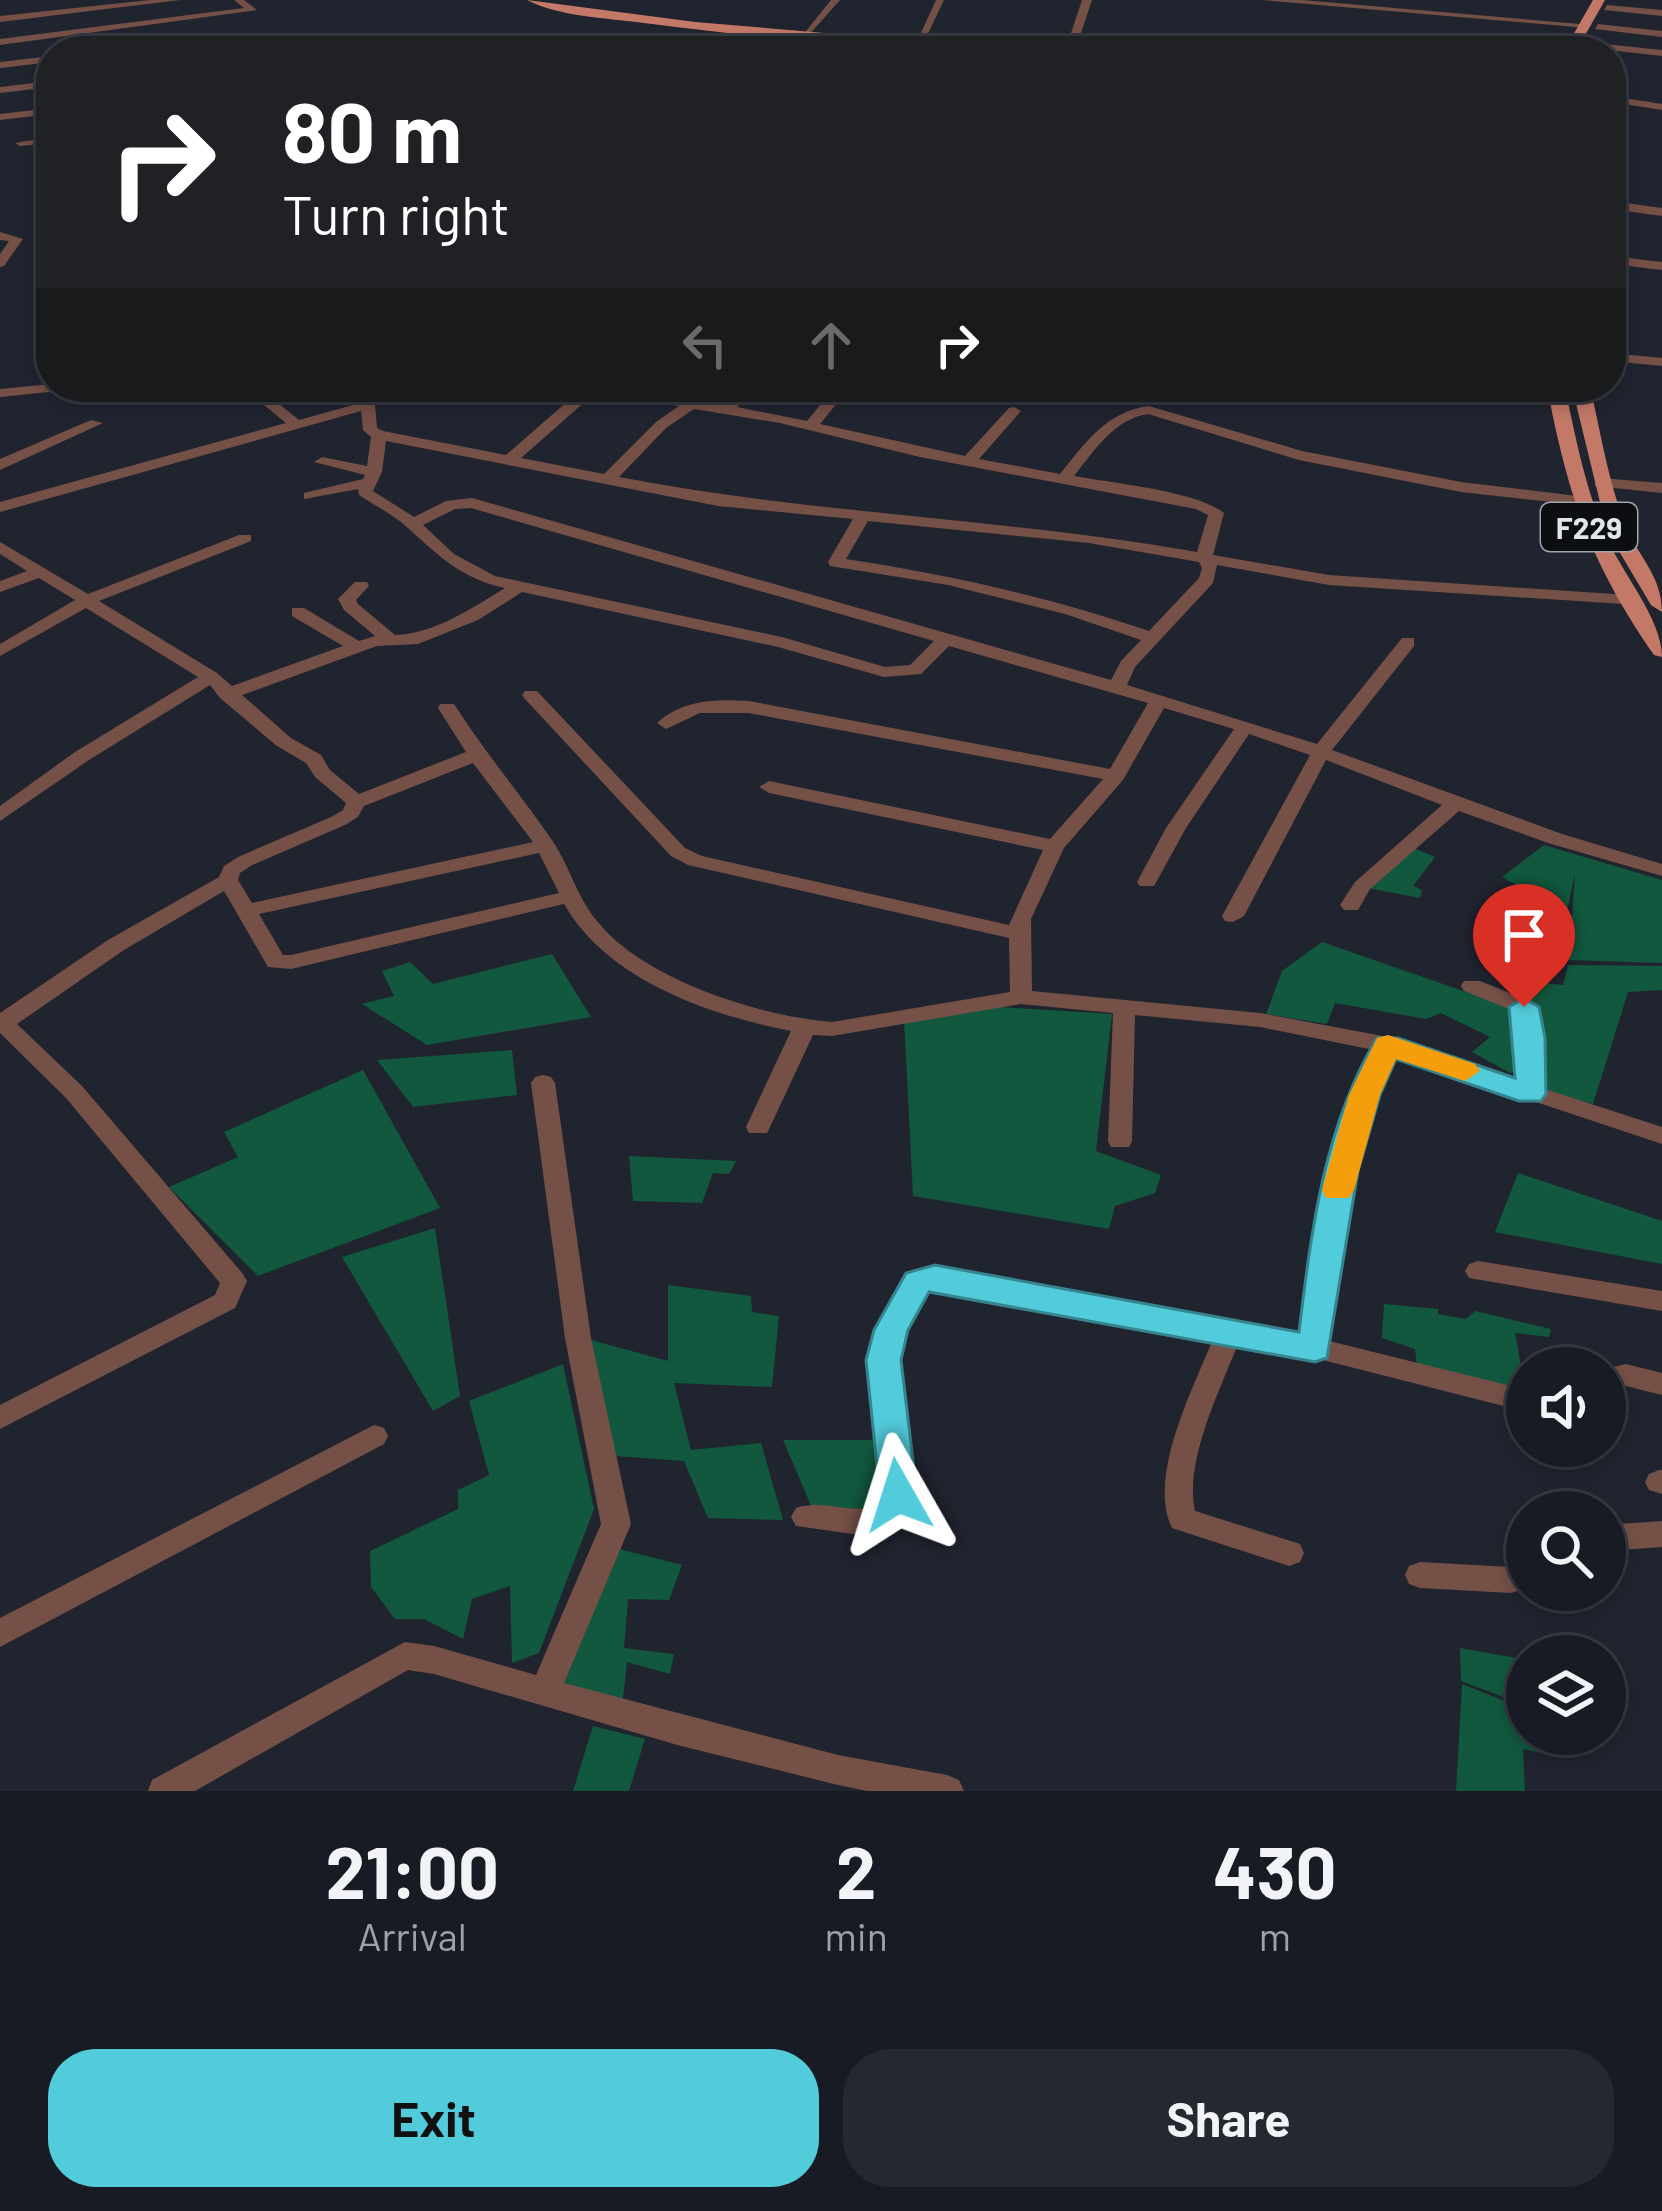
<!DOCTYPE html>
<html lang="en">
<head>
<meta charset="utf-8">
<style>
  body { margin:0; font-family:Barlow,sans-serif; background:#252830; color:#f1f3f6; height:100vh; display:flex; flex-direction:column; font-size:45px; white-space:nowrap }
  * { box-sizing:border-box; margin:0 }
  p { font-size:39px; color:#9fa1a6 }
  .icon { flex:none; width:66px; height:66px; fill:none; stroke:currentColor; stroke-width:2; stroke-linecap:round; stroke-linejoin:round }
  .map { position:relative; height:1791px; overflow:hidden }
  .sheet { display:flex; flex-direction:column; background:#181b23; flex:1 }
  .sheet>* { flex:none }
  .banner { position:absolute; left:36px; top:36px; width:1590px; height:366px; border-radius:48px; box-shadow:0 6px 18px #0003,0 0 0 3px #363941; background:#202124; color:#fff; overflow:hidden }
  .buttons { position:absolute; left:1506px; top:1347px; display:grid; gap:24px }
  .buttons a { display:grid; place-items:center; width:120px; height:120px; border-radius:50%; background:#181b23; box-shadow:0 6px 18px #0003,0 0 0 3px #363941; font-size:60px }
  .pin { position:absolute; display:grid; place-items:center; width:102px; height:102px; color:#fff; margin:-123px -51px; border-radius:50% 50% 50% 0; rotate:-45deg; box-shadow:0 0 12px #0007 }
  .pin .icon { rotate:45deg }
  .me { position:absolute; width:132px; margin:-66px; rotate:354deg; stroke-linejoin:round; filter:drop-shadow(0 0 9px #0008) }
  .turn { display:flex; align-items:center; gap:42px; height:252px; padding:0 48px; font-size:54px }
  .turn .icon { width:156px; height:156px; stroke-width:2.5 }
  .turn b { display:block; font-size:84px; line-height:102px }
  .lanes { display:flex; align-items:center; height:114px; padding:0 48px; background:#0003; justify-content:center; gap:60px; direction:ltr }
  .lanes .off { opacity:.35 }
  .eta { display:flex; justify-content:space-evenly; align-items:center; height:204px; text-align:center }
  .eta b { font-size:72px; font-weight:700; line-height:84px }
  .action { display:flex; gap:24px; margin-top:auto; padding:24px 48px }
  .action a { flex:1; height:138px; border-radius:48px; background:#52cbda; color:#111; font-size:48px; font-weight:700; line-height:138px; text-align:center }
  .action a+a { background:#252830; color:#f1f3f6 }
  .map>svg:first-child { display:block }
</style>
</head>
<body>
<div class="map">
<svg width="1662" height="1791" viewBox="0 0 1662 1791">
  <rect width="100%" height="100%" fill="#20242f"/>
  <path fill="#11583e" d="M1544 845 1662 880V963L1569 960 1575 872 1564 929 1540 921 1542 899 1502 877Z
    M1409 846 1435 857 1413 886 1422 890 1420 898 1368 888Z
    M1322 942 1515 1009 1518 1071 1510 1073 1472 1052 1490 1037 1441 1013 1426 1019 1335 1003 1327 1024 1266 1014 1282 971Z
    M552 954 591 1017 427 1045 362 1004 394 996 382 971 410 962 433 984Z
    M1568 965 1662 966V990L1628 992 1593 1104 1542 1090 1523 981 1563 985Z
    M984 1006 1112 1014 1096 1151 1161 1175 1155 1193 1115 1206 1109 1229 913 1196 904 1020Z
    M512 1050 517 1095 413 1107 377 1060Z
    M363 1070 440 1208 258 1276 169 1187 238 1157 224 1132Z
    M629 1156 736 1161 729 1174 713 1173 702 1203 633 1201Z
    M1518 1173 1662 1221V1264L1495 1232Z
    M435 1228 460 1396 433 1411 342 1257Z
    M668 1285 751 1296 752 1312 779 1316 772 1387 674 1383 691 1450 761 1443 783 1520 708 1518 684 1461 602 1455 580 1337 668 1361Z
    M1384 1304 1438 1309V1314L1466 1319 1475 1311 1551 1329 1549 1337 1515 1333 1526 1393 1417 1366 1415 1349 1382 1338Z
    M563 1364 594 1509 539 1653 512 1663 510 1586 472 1599 463 1639 424 1619H395L371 1587 370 1551 458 1509V1490L489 1475 469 1401Z
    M783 1440H883L885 1510 812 1508Z
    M611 1547 682 1565 669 1600 628 1599 624 1648 674 1654 670 1674 627 1662 622 1708 553 1690Z
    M1460 1648 1527 1660V1706L1461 1681Z
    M1462 1684 1527 1710V1734H1547L1552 1755 1523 1749 1525 1791H1456Z
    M593 1726 645 1739 629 1791H573Z"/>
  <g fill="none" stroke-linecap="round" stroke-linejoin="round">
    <path fill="#755047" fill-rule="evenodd" d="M150 0H180L0 22V16Z
      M234 0H244L257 10 0 45V39L244 8Z
      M831 0H840L808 36H802Z
      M936 0H944L924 42 916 44Z
      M1082 0H1092L1075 51H1065Z
      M1262 0H1302L1592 25 1587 28Z
      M1607 5 1662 10V16L1604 10Z
      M1598 24 1662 31V37L1595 29Z
      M189 40 192 45 107 51 112 48Z
      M1575 41 1662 50V56L1572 46Z
      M1327 44 1378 48 1383 51 1324 49Z
      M51 56V62L0 68V62Z
      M51 81V87L0 93V87Z
      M1611 96 1662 104V110L1611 102Z
      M51 108V114L0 120V114Z
      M51 137V143L20 146 15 143Z
      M1611 201 1662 208V216L1611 209Z
      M0 232 23 239 4 266 0 267V254L9 241 0 240Z
      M1611 256 1662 262V270L1611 264Z
      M1611 353 1662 358V366L1611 361Z
      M51 384V387H66L59 391 0 397V389Z
      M242 387H258L299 420 360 403 351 387H365L375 405 377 428 383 431 506 455 584 387H616L723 405 741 387H756L737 407 807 421 835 387H850L820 424 965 456 1009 408 1014 407 1021 411 979 459 1060 474C1085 443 1107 411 1149 406L1302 451 1461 482 1585 497V503L1579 505 1461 492 1299 460 1148 414C1114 419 1094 451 1074 476 1111 483 1197 491 1224 513L1213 555 1329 575 1629 595 1632 599 1623 604 1329 585 1217 565 1213 583 1135 667 1127 685 1317 744 1402 638H1414V646L1332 750 1562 834 1662 864V876L1548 843 1459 811 1370 889 1358 910H1344L1340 905 1355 882 1442 805 1326 760 1244 916 1233 922 1225 921 1222 916 1310 755 1249 734 1186 828 1154 886H1140L1137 882 1166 828 1234 729 1164 708 1123 780 1064 848 1031 919 1032 991 1260 1013 1388 1037 1518 1080 1519 1038 1514 1011 1464 991 1461 986 1464 981H1480L1532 1002C1544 1029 1542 1059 1542 1088L1662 1127V1144L1395 1055C1356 1147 1340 1243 1329 1341L1527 1390V1412L1315 1358 1238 1344C1220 1390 1184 1461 1195 1511L1300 1544 1304 1553 1300 1562 1289 1566 1172 1528C1147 1477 1193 1389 1213 1339L935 1288 927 1290C913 1311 900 1333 898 1358 892 1413 927 1471 901 1524L860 1535 796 1526 791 1517 796 1508C821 1499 851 1514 878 1507 886 1478 880 1450 875 1421 864 1360 875 1326 909 1275L935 1268 1303 1335C1315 1237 1334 1141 1374 1050L1260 1027 1135 1015 1132 1141 1129 1147H1111L1108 1141 1113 1013 1021 1004 832 1036 813 1035 770 1127 767 1133H749L746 1127 791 1031C710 1015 608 981 564 904L291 969 268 967 224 891 124 950 17 1024 82 1086 243 1274 247 1281 235 1308 0 1429V1405L215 1295 220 1283 66 1098 0 1033V1013L108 940 219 877 224 866 238 857 331 817 343 810 346 803 315 777 306 763 277 746 220 698 210 685 89 760 0 821V806L75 752 198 677 86 608 0 656V644L75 600 39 578 0 592V581L27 571 0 554V542L88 594 239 535H251V541L99 601 217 673 232 686 343 646 292 616V608H304L359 641 375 636 344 610 338 599 355 582H367L369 586 356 600 358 604 395 635C434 634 472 608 505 588 462 579 439 556 408 528 394 515 375 506 359 495L358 489 304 499V493L363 479 365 475 314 462 322 457 367 466 371 437 363 430 361 411 0 512V502L286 423ZM596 392 679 406 656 422 604 474 521 458ZM694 409 780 423 920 457 1196 509 1208 515 1197 552C1005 518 810 514 619 477L666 428ZM386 441 718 506 853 519 828 562 830 566 948 585 1065 614 1141 640 1121 661 1111 680 472 498 446 501 414 517 373 491 382 472ZM471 508 934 641 910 665 885 667 782 637 495 576 454 554 423 525 455 509ZM868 521 1089 543 1199 562 1202 568 1199 578 1149 631C1050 597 950 575 846 559ZM522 592 778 647 884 677 921 674 949 646 1148 703 1110 769 749 701C716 699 682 700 657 723L666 729 700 713H749L1103 779 1050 839 769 781 759 787 769 793 1043 850 1009 925 702 856 685 848 537 691H525L522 695 525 699 671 856 688 865 1009 938 1010 992 832 1022C760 1016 644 980 597 921 577 897 569 865 552 840 520 794 484 751 454 704H440L438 708 466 752 359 794 330 770 321 755 291 738 242 695 377 646 418 644 478 620ZM473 763 533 842 252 903 238 880 240 873 252 865 345 825 358 817 364 806ZM539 853 559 893 291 955H283L259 914Z
      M91 420 103 423 0 470V459Z
      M1600 478 1662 483V493L1595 486V480Z
      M543 1075 551 1077 555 1083 591 1338 631 1524 564 1683 838 1755 947 1775 959 1780 964 1791H867L838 1785 681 1746 434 1674 408 1670 195 1791H148L152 1780 405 1642 434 1646 536 1675 601 1524 565 1338 531 1083 535 1077Z
      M1478 1261 1662 1291V1311L1469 1278 1465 1271 1469 1264Z
      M1626 1364 1662 1373V1395L1626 1386 1605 1391V1369Z
      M374 1425 384 1428 388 1436 384 1444 0 1647V1618Z
      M1659 1470H1662V1494L1649 1490 1645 1482 1649 1474Z
      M1662 1521V1547L1605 1551V1525Z
      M1420 1562 1511 1567 1527 1562V1588L1511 1593 1420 1588 1409 1584 1405 1575 1409 1566Z"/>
    <path fill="#c47968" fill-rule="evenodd" d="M527 0 695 22 1040 51C909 51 774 40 644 23 607 18 560 17 527 0Z
      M1593 0H1605L1576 51H1564Z
      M1547 387H1565C1575 436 1585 486 1604 532 1620 571 1662 618 1662 657L1654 655C1590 563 1568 496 1547 387Z
      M1572 387H1590C1601 433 1608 482 1626 526 1639 558 1662 576 1662 612L1651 605 1607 531Z"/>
  </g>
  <path fill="#52cbda" stroke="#35848e" stroke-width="3" d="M1524 998 1539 1007 1545 1038 1546 1094 1541 1101H1519L1396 1059 1380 1095 1358 1171 1327 1358 1315 1362 929 1292 908 1330 901 1360 917 1495 912 1506 898 1510 885 1506 880 1495 866 1360 874 1330 906 1273 935 1265 1299 1332C1311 1233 1324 1125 1377 1038H1398L1515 1078 1509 1007Z"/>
  <path fill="#f59e0b" d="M1388 1035 1475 1064 1480 1071 1465 1081 1396 1059 1380 1095 1354 1190 1349 1198H1326L1322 1190 1349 1095 1377 1038Z"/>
  <g text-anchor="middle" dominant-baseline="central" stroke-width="10" stroke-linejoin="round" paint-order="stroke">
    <rect fill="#0c0e12" stroke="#a2a4ab" stroke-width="3" x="1541" y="503" width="96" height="48" rx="9"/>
    <g font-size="30" font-weight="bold" fill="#e2e5ec">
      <text x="1589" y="527">F229</text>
    </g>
  </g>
</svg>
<div class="buttons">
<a><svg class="icon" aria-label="sound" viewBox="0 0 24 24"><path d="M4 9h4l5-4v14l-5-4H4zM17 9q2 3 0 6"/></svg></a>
<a><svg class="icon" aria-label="search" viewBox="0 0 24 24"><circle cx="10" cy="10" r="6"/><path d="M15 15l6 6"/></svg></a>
<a><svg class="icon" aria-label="layers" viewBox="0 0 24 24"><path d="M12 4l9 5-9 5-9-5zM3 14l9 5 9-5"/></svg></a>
</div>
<div class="pin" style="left:1524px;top:1007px;background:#d93025"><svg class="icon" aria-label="arrive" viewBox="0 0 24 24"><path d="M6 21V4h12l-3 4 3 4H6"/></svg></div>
<svg class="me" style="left:898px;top:1495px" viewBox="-20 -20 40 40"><path d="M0-17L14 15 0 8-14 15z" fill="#52cbda" stroke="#fff" stroke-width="4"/></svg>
<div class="banner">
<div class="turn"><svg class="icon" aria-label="right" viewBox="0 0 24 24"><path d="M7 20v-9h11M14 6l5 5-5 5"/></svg><div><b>80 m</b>Turn right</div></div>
<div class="lanes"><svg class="icon off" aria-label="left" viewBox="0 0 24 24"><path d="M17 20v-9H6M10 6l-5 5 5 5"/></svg><svg class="icon off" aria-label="ahead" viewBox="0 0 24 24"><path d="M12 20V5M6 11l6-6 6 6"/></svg><svg class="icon" aria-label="right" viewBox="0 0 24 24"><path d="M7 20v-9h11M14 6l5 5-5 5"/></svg></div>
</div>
</div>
<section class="sheet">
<div class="eta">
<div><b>21:00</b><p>Arrival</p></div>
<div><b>2</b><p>min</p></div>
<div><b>430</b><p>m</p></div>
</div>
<div class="action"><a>Exit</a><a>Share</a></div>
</section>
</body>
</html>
